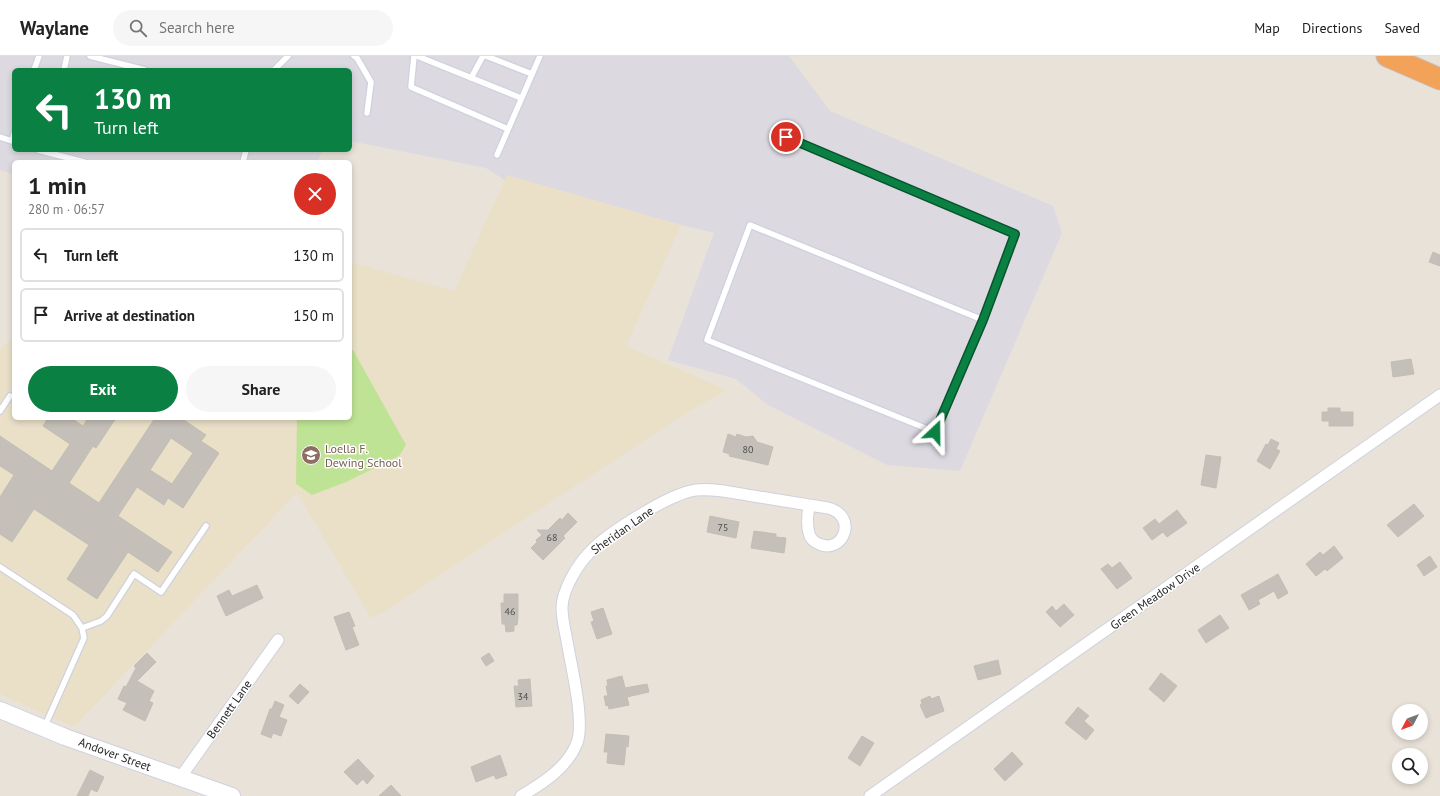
<!DOCTYPE html>
<html lang="en">
<head>
<meta charset="utf-8">
<style>
  body { margin:0; font-family:"PT Sans",sans-serif; background:#f6f6f6; color:#222; height:100vh; display:flex; flex-direction:column; font-size:15px; white-space:nowrap }
  * { box-sizing:border-box; margin:0 }
  p { font-size:13px; color:#767676 }
  .icon { flex:none; width:22px; height:22px; fill:none; stroke:currentColor; stroke-width:2; stroke-linecap:round; stroke-linejoin:round }
  .map { position:relative; flex:1; overflow:hidden }
  .drawer { position:absolute; left:12px; top:104px; width:340px; height:260px; display:flex; flex-direction:column; background:#fff; border-radius:6px; box-shadow:0 2px 6px #0003 }
  .drawer>* { flex:none }
  .top-card { position:absolute; left:12px; top:12px; width:340px; height:84px; border-radius:6px; box-shadow:0 2px 6px #0003; background:#0b8043; color:#fff; overflow:hidden }
  .needle { width:26px; rotate:229deg }
  .controls { position:absolute; left:1392px; top:648px; display:grid; gap:8px }
  .controls a { display:grid; place-items:center; width:36px; height:36px; border-radius:50%; background:#fff; box-shadow:0 2px 6px #0003; font-size:20px }
  .pin { position:absolute; display:grid; place-items:center; width:34px; height:34px; color:#fff; margin:-17px; border:2px solid #fff; border-radius:50%; box-shadow:0 1px 4px #0007 }
  .me { position:absolute; width:44px; margin:-22px; rotate:23deg; stroke-linejoin:round; filter:drop-shadow(0 0 3px #0008) }
  .turn { display:flex; align-items:center; gap:14px; height:84px; padding:0 16px; font-size:18px }
  .turn .icon { width:52px; height:52px; stroke-width:2.5 }
  .turn b { display:block; font-size:28px; line-height:34px }
  .round { display:grid; place-items:center; flex:none; width:42px; height:42px; border-radius:21px; background:#f6f6f6 }
  .summary { display:flex; align-items:center; justify-content:space-between; height:68px; padding:0 16px }
  h1 { font-size:24px; font-weight:700; line-height:30px }
  .primary-button { display:flex; gap:8px; margin-top:auto; padding:8px 16px }
  .primary-button a { flex:1; height:46px; border-radius:24px; background:#0b8043; color:#fff; font-size:16px; font-weight:700; line-height:46px; text-align:center }
  .primary-button a+a { background:#f6f6f6; color:#222 }
  ul { padding:0; list-style:none }
  li { display:flex; align-items:center; gap:12px; height:54px; margin:0 8px 6px; padding:0 8px; border:2px solid #e0e0e0; border-radius:6px }
  li div { flex:1 }
  li b { display:block; font-size:15px }
  li em { font-style:normal }
  header { display:flex; align-items:center; gap:24px; box-sizing:border-box; height:56px; padding:0 20px; background:#fff; border-bottom:1px solid #e0e0e0 }
  header strong { font-size:19px }
  nav { display:flex; gap:22px; margin-inline-start:auto; font-size:14px }
  .search { width:280px; height:36px; background:#f6f6f6; display:flex; align-items:center; gap:10px; box-sizing:border-box; padding:0 14px; border-radius:22px; color:#767676; font-size:15px }
  .map>svg:first-child { display:block }
</style>
</head>
<body>
<header>
<strong>Waylane</strong>
<div class="search"><svg class="icon" aria-label="search" viewBox="0 0 24 24"><circle cx="10" cy="10" r="6"/><path d="M15 15l6 6"/></svg>Search here</div>
<nav><a>Map</a><a>Directions</a><a>Saved</a></nav>
</header>
<div class="map">
<svg width="1440" height="740" viewBox="0 0 1440 740">
  <rect width="100%" height="100%" fill="#e9e2d9"/>
  <path fill="#dcd9e1" d="M0 0H789L830 55 1053 150 1062 177 960 415 887 409 768 349 736 323 668 304 714 177 509 127 486 112 350 85V14H14V94H323L317 106H14V118L0 114Z"/>
  <path fill="#eae0c8" d="M507 119 681 169 626 290 727 334 683 359 387 554 371 562 297 437 74 671 0 638V294L14 280V362H350V206L454 235Z"/>
  <path fill="#bfe394" d="M353 294 406 389 399 400 346 426 312 439 296 428 297 362H350V295Z"/>
  <path fill="#c4bfb8" stroke="#c3beb3" fill-rule="evenodd" d="M1433 196 1440 199V210L1429 206Z
    M1411 303 1414 318 1393 321 1391 306Z
    M1328 352H1340V356H1353V370H1329V365H1322V356H1328Z
    M48 362H71L83 370 88 362H116L96 392 93 390 69 427 99 447 155 362H168L173 365 175 362H181L206 379 201 385 219 397 183 452 168 442 164 449 137 431 118 460 172 496 158 516 128 496 97 543 67 523 89 489 34 453 12 486 0 478V441L14 419 0 410V380L52 415 70 388 43 370ZM171 382 193 397 172 428 150 414Z
    M728 378 736 381 737 378 746 381 753 380 757 386 773 391 768 409 729 400 730 398 723 396Z
    M1271 383 1279 387 1276 393 1280 395 1270 413 1257 405 1266 388 1268 389Z
    M1206 399 1221 401 1216 432 1201 429Z
    M1414 448 1424 460 1398 481 1387 469Z
    M1177 454 1187 467 1167 481 1163 476 1152 484 1143 472 1155 463 1159 468Z
    M568 457 577 466 563 480 565 482 543 504 531 492 537 486 536 484 542 479 537 474H548L560 462 562 464Z
    M710 460 739 466 736 482 707 476Z
    M754 475 776 478V481L786 482 784 497 751 492Z
    M1334 490 1343 502 1327 515 1325 513 1316 520 1306 508 1320 496 1323 499Z
    M1430 500 1437 511 1424 520 1417 509Z
    M1120 506 1132 522 1117 533 1101 513 1108 508 1112 512Z
    M1278 518 1288 537 1278 543 1274 535 1258 544 1260 548 1249 554 1241 539Z
    M257 529 263 542 226 560 217 540 229 534 232 540Z
    M504 538H518V562L517 569H514V575L506 576 505 568H502L501 547H504Z
    M1064 548 1074 559 1060 571 1046 556 1052 550 1056 555Z
    M603 552 612 578 597 583 591 566 594 565 591 556Z
    M349 556 355 570 352 571 359 589 346 594 334 561Z
    M1220 559 1229 572 1206 587 1198 574Z
    M147 597 156 606 137 625 154 635 149 645 153 647 145 665 123 654 127 647 118 643 124 630 126 631 136 612 134 610Z
    M489 597 494 605 486 610 481 602Z
    M998 604 1001 618 978 624 974 610Z
    M1161 617 1177 630 1164 646 1149 633Z
    M622 620 625 632 647 628 649 636 627 641 629 649 609 653 608 649 606 650 604 640H608L606 630H608L607 624Z
    M530 623 532 650 516 651 514 630H519L518 624Z
    M300 628 309 636 298 648 289 640Z
    M930 640 931 643 939 640 944 655 926 662 920 649 922 648 921 644Z
    M275 645 284 649 279 661 287 664 281 680 273 677 271 682 261 678 270 653H272Z
    M1078 651 1089 660 1084 665 1094 674 1086 684 1065 667Z
    M606 678 629 680 628 691 626 690 624 709 607 707 608 696H604Z
    M862 680 874 687 860 710 848 702Z
    M1012 696 1023 708 1005 725 994 713Z
    M500 699 507 719 496 723 494 719 476 726 471 711Z
    M358 703 374 720 367 728 363 723 357 729 344 716Z
    M90 714 104 721 97 736 91 733 88 740H77Z
    M391 729 401 740H379Z"/>
  <g fill="none" stroke-linecap="round" stroke-linejoin="round">
    <defs>
      <path id="service" d="M90 0 145 14
        M354 0 357 2 371 26 367 57
        M414 0 411 31 508 73
        M417 0 521 42
        M486 0 532 18
        M34 14 39 0
        M64 14 67 0
        M274 14 288 0
        M471 22 483 0
        M0 81 12 85 14 78
        M786 81 1015 178 983 264
        M38 94 84 106
        M497 99 540 0
        M243 106 246 94
        M750 169 983 264 935 376 707 284Z
        M0 355 10 340
        M0 511 73 559 82 572 84 582 44 672
        M82 572 101 565 107 560 134 518 161 536 206 470"/>
      <path id="minor" d="M180 722 278 584
        M521 740C543 727 567 712 577 687 585 664 571 610 567 585 565 574 562 563 562 552 562 534 578 508 590 496 607 477 671 437 696 434 715 432 735 437 753 440 778 444 803 448 828 452 859 460 843 499 819 488 814 486 810 482 809 477 806 468 808 457 809 449
        M870 740 1440 339"/>
      <path id="secondary" d="M0 654 65 681 232 740"/>
      <path id="motorway" d="M1387 0 1440 23"/>
    </defs>
    <use href="#service" stroke="#ced1df" stroke-width="8"/>
    <use href="#minor" stroke="#ced1df" stroke-width="13"/>
    <use href="#secondary" stroke="#ced1df" stroke-width="18"/>
    <use href="#motorway" stroke="#c3c3c3" stroke-width="23"/>
    <use href="#service" stroke="#fff" stroke-width="5.5"/>
    <use href="#minor" stroke="#fff" stroke-width="11"/>
    <use href="#secondary" stroke="#fff" stroke-width="16"/>
    <use href="#motorway" stroke="#f3a259" stroke-width="21"/>
  </g>
  <g fill="none" stroke-linecap="round" stroke-linejoin="round">
    <defs>
      <path id="route" d="M786 81 1015 178 983 264 935 376"/>
    </defs>
    <use href="#route" stroke="#07532c" stroke-width="10"/>
    <use href="#route" stroke="#0b8043" stroke-width="7"/>
  </g>
  <defs>
    <symbol id="school-disc" viewBox="-11 -11 22 22"><circle r="9.5" fill="#8d6e63" stroke="#fff"/><path d="M0-5L7-2L0 1L-7-2ZM-4 1L0 2.5L4 1V4Q0 6-4 4Z" fill="#fff"/></symbol>
  </defs>
  <g fill-rule="evenodd">
    <use href="#school-disc" x="300" y="388" width="22" height="22"/>
  </g>
  <g text-anchor="middle" dominant-baseline="central" stroke-width="3" stroke-linejoin="round" paint-order="stroke">
    <g font-size="10" fill="#4e4d4b">
      <text x="748" y="393">80</text>
      <text x="723" y="471">75</text>
      <text x="552" y="481">68</text>
      <text x="510" y="555">46</text>
      <text x="523" y="640">34</text>
    </g>
    <g font-size="12" fill="#785e54" stroke="#fff" text-anchor="start">
      <text x="325" y="392">Loella F.<tspan x="325" dy="14">Dewing School</tspan></text>
    </g>
    <g font-size="12" fill="#272727" stroke="#fff">
      <text transform="translate(622 474) rotate(-35)">Sheridan Lane</text>
      <text transform="translate(1155 540) rotate(-35)">Green Meadow Drive</text>
      <text transform="translate(229 653) rotate(-55)">Bennett Lane</text>
      <text transform="translate(115 698) rotate(20)">Andover Street</text>
    </g>
  </g>
</svg>
<div class="controls">
<a><svg class="needle" viewBox="-14 -14 28 28"><path d="M0-13l5 13h-10z" fill="#e53935"/><path d="M0 13l5-13h-10z" fill="#767676"/></svg></a>
<a><svg class="icon" aria-label="search" viewBox="0 0 24 24"><circle cx="10" cy="10" r="6"/><path d="M15 15l6 6"/></svg></a>
</div>
<div class="pin" style="left:786px;top:81px;background:#d93025"><svg class="icon" aria-label="arrive" viewBox="0 0 24 24"><path d="M6 21V4h12l-3 4 3 4H6"/></svg></div>
<svg class="me" style="left:935px;top:376px" viewBox="-20 -20 40 40"><path d="M0-17L14 15 0 8-14 15z" fill="#0b8043" stroke="#fff" stroke-width="4"/></svg>
<div class="top-card">
<div class="turn"><svg class="icon" aria-label="left" viewBox="0 0 24 24"><path d="M17 20v-9H6M10 6l-5 5 5 5"/></svg><div><b>130 m</b>Turn left</div></div>
</div>
<section class="drawer">
<div class="summary"><div><h1>1 min</h1><p>280 m · 06:57</p></div><a class="round" style="background:#d93025;color:#fff"><svg class="icon" aria-label="close" viewBox="0 0 24 24"><path d="M6 6l12 12M18 6L6 18"/></svg></a></div>
<ul>
<li><svg class="icon" aria-label="left" viewBox="0 0 24 24"><path d="M17 20v-9H6M10 6l-5 5 5 5"/></svg><div><b>Turn left</b></div><em>130 m</em></li>
<li><svg class="icon" aria-label="arrive" viewBox="0 0 24 24"><path d="M6 21V4h12l-3 4 3 4H6"/></svg><div><b>Arrive at destination</b></div><em>150 m</em></li>
</ul>
<div class="primary-button"><a>Exit</a><a>Share</a></div>
</section>
</div>
</body>
</html>
